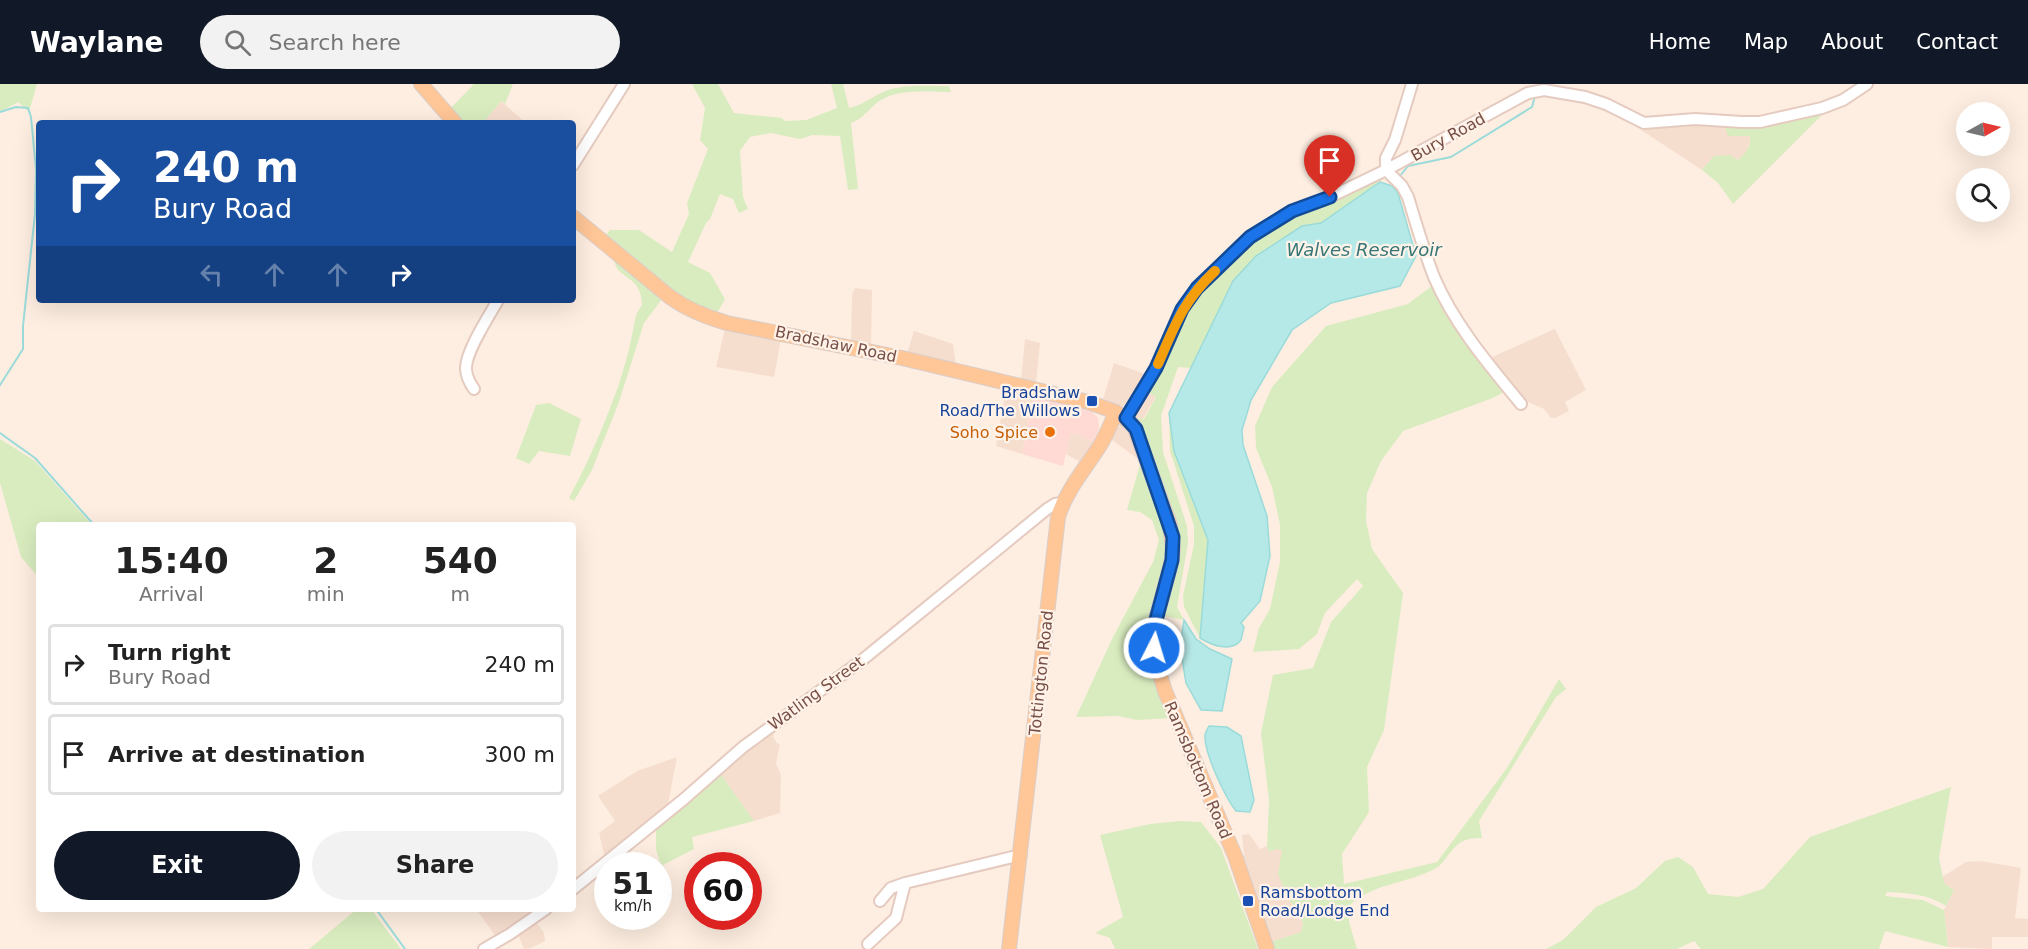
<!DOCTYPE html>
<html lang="en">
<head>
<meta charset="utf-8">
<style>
  body { margin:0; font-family:"DejaVu Sans",sans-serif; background:#f2f2f2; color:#222; height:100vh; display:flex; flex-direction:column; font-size:22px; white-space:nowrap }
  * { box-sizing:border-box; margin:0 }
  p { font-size:20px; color:#767676 }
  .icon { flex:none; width:33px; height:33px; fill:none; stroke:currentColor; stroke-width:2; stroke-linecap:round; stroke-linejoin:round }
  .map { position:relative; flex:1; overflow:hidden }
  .panel { position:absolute; left:36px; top:438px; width:540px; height:390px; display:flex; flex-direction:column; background:#fff; border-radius:6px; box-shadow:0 6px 24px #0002 }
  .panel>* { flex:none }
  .guide { position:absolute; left:36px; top:36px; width:540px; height:183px; border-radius:6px; box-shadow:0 6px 24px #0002; background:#1a4fa0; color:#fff; overflow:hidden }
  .needle { width:39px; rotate:82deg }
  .buttons { position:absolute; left:1956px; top:18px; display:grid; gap:12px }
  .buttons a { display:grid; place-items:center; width:54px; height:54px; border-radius:50%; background:#fff; box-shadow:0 6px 24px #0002; font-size:30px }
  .speed { position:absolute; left:594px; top:768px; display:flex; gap:12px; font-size:30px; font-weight:700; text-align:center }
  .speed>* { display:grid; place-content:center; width:78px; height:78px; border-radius:50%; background:#fff; box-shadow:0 6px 24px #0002; line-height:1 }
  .speed small { font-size:15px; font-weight:400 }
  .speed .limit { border:9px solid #d22; background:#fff; color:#111 }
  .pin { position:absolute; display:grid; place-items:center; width:51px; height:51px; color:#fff; margin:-62px -26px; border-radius:50% 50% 50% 0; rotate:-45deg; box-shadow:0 0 6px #0007 }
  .pin .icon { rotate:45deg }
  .me { position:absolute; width:66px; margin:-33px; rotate:5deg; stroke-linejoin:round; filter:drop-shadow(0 0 4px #0008) }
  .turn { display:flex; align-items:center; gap:21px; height:126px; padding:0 18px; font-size:27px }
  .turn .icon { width:78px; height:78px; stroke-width:2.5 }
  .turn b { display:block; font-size:42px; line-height:51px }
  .lanes { display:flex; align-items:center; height:57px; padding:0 18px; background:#0003; justify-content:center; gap:30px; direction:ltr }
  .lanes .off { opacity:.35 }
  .eta { display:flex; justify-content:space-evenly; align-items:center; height:102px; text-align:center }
  .eta b { font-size:36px; font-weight:700; line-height:42px }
  .button { display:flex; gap:12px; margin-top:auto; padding:12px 18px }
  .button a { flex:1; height:69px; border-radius:36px; background:#111827; color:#fff; font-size:24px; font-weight:700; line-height:69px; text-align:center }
  .button a+a { background:#f2f2f2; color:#222 }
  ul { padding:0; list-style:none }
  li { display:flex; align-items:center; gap:18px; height:81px; margin:0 12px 9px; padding:0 6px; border:3px solid #e0e0e0; border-radius:6px }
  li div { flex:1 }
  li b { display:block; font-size:22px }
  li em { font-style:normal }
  header { display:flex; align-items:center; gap:36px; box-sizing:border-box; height:84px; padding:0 30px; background:#111827; color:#fff }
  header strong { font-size:28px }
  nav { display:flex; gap:33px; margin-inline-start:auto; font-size:21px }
  .search { width:420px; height:54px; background:#f2f2f2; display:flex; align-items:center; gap:15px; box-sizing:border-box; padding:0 21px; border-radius:33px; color:#767676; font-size:22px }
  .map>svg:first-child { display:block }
</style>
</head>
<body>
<header>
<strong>Waylane</strong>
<div class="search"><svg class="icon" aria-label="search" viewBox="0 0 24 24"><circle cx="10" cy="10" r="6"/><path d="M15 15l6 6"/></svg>Search here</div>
<nav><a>Home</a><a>Map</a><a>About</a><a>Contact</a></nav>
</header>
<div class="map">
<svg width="2028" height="865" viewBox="0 0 2028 865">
  <rect width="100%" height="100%" fill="#feeee1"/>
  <path fill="#f6decf" d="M501 17 526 39H483Z
    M1694 38 1724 41 1750 52V57L1745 70 1738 76 1714 72 1702 86 1641 46Z
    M855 204 872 206 871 262 851 257 852 210Z
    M725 244 781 255 774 293 716 283Z
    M1555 245 1586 306 1565 318 1569 327 1555 334H1551L1544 325 1528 318 1509 298 1492 273Z
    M914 247 953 260 956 282 907 269Z
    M1025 255 1040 259 1036 299 1021 295Z
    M1114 279 1145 290 1140 304 1156 312 1143 335 1137 334 1130 348 1141 377 1109 354 1121 340 1127 324 1103 315Z
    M1006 305 1033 312 1022 370 996 362Z
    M1071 348 1078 350 1093 358 1080 378 1066 370Z
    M774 645 773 652 776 658 780 661 776 679 781 691 780 729 754 737 720 689 751 662Z
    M677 673 667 726 605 774 599 749 615 737 598 712 637 687Z
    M1249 750 1260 765 1267 762 1269 768 1276 764 1282 766 1288 815 1297 826 1303 839 1301 848 1271 858 1242 772 1244 771 1242 751Z
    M1981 777 2021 784 2015 834 2028 835V853H1992V865L1948 863 1944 826 1954 806 1944 799 1942 793 1966 778Z
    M476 825H539L497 854Z
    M536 838 544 849 545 857 531 864 524 865 518 850Z"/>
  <path fill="#ffd9d4" d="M1033 312 1091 327 1098 334 1099 345 1093 358 1078 350 1071 349 1063 382 1022 370Z"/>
  <path fill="#d9ecbf" d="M0 0H37L29 28 18 18 0 28Z
    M474 0H513L505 20 501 17 483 39H462L450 25Z
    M692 0H718L734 29 782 34 785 37 806 36 837 24 831 0H843L849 24C864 21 874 11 888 6 907 0 929 2 949 2L951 8C932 8 901 5 885 14 871 20 867 33 851 39L858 105 848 106 840 52 812 51 800 55 771 49 750 53 740 67 743 113 748 125 739 129 733 115 720 110 710 135 706 139 688 178 710 189 725 215 716 231 685 217 605 152 610 146H639L672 168 689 130 687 119 708 65 700 56 705 24Z
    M1818 29 1823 30 1733 120 1718 99 1702 86 1714 72 1730 71 1738 76C1746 69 1751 62 1750 52H1728L1724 41Z
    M1384 93 1380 98 1321 140 1302 142 1233 197 1191 284 1178 283 1161 332 1163 368 1187 442 1188 459 1177 523 1184 536 1164 532 1179 463V450L1137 334 1144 335 1156 313 1146 307 1183 228 1199 206 1251 155 1292 131Z
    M614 176 662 215 644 239 619 318 592 386 574 417 569 414C589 377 605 339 619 300 624 284 629 267 632 251 635 239 634 231 642 221 642 191 617 196 614 176Z
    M1433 201 1457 247 1504 308 1493 314 1403 347 1381 377 1367 409 1366 437 1372 465 1403 509 1384 646 1367 683 1369 728 1342 770 1344 800 1437 778 1507 684 1559 595 1566 605 1556 613 1479 737 1482 754C1463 754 1458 758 1447 773 1444 776 1442 780 1438 783 1409 800 1374 798 1349 822V838L1357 865H1273L1271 858 1301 848 1303 839 1297 826 1288 815 1278 790 1282 766 1276 765 1269 768 1267 762 1269 716 1261 649 1273 591 1313 584 1331 538 1363 502 1357 495 1325 529 1317 550 1299 565 1253 568 1259 544 1270 525 1280 478V441L1272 403 1256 364 1255 342 1272 303 1326 242 1408 220Z
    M549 319 581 335 570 372 539 367 529 380 516 374 536 321Z
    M1169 329 1174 367 1208 456 1200 554 1184 523 1183 512 1194 460V442L1170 367Z
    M0 355 35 377 92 441H39V494L21 473 0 399Z
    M1141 377 1163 434 1167 470 1151 535 1171 634 1137 636 1118 632 1076 633 1113 553 1153 478 1159 456 1152 436 1140 428 1127 426Z
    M720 689 754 737 692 753 694 765 661 782 656 765V744Z
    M1951 703 1939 774 1944 799 1954 806 1946 822C1928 810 1908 809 1887 808L1885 812 1923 816 1944 826 1948 863 1885 847 1879 865H1701L1694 857 1677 865H1546L1563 856 1596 823 1636 804 1665 777 1678 773 1693 783 1708 810 1738 813 1763 805 1810 753Z
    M1181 737 1201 738 1221 764 1258 865H1115L1110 854 1095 849 1123 833 1100 751 1150 740Z
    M357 825H371L401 865H309Z"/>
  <path fill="#b5e9e7" stroke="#9adbda" stroke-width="1.5" d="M1380 98 1392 102 1398 109 1416 172 1400 202 1331 219 1292 246 1251 316 1242 346 1243 361 1267 432 1270 472 1260 517 1241 539 1244 543 1241 556C1231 569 1211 561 1200 554L1208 456 1174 367 1169 329 1233 197 1256 172 1302 142 1321 139Z
    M1184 536 1196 555 1210 565 1232 575 1222 627 1201 626 1186 599 1180 562Z
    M1209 642 1227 643 1241 652 1254 716 1250 728 1236 727C1225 713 1204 669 1205 651 1205 649 1208 644 1209 642Z"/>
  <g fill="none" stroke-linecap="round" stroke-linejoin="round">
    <path stroke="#9adbda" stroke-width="2" d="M0 28 16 23 28 24 31 33 36 85 35 130 23 242V265L0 301
      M1400 92 1408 82 1451 73 1532 23 1535 12
      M0 349 35 374 94 441
      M376 825 405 865"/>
    <defs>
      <path id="minor" d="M1412 0 1395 56 1386 74V86L1402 102 1408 113C1416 140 1424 167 1434 193 1454 240 1489 281 1521 320
        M573 81 624 0
        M474 305C469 298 466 292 466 284 466 267 489 232 498 216
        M1126 335 1156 284 1182 225 1197 204 1250 153 1292 127 1330 113 1386 86 1528 9 1544 6 1585 13 1606 20 1644 39 1695 35 1742 38H1760L1822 24 1843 16 1867 0
        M573 805 684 715 743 663 861 577 1047 425 1055 420 1062 419
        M880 817 891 804 905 799 1021 771
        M868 860 896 834 905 799
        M484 865 510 850 546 825"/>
      <path id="major" d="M421 0 455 39
        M573 133 670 213C688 226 706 233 727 239L902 274 1088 318 1116 328 1134 342 1170 441 1173 465 1172 476 1156 535 1154 564 1156 578 1165 607 1235 772 1267 865
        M1009 865 1058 433C1066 407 1084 386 1099 363 1106 352 1111 340 1116 328"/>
    </defs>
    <use href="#minor" stroke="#e5cabf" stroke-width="14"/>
    <use href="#major" stroke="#d9cecb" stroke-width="16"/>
    <use href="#minor" stroke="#fff" stroke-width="10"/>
    <use href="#major" stroke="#ffc697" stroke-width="14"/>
  </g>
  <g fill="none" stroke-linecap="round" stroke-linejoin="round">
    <defs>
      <path id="route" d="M1154 564 1156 536 1172 476 1173 453 1136 345 1126 334 1156 284 1182 225 1197 204 1250 153 1292 127 1330 113"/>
    </defs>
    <use href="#route" stroke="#114b97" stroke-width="15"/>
    <use href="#route" stroke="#1a73e8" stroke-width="10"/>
    <path stroke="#f59e0b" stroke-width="10" d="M1158 280C1175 241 1183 217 1215 187"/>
  </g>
  <g fill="#1a4fb4" stroke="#fff3e9" stroke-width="2">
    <rect x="1086" y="311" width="12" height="12" rx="3"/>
    <rect x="1242" y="811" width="12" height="12" rx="3"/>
  </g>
  <circle fill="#e8710a" stroke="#fff3e9" stroke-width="2" cx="1050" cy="348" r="6"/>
  <g text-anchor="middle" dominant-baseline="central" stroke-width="4.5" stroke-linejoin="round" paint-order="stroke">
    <g font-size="16" fill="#774f46" stroke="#fff3e9">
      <text transform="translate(1448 53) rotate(-29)">Bury Road</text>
      <text transform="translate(836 260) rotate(12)">Bradshaw Road</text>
      <text transform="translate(1041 589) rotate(-84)">Tottington Road</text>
      <text transform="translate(816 609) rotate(-36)">Watling Street</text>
      <text transform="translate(1198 686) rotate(67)">Ramsbottom Road</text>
    </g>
    <g font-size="16" fill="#164399" stroke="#fff3e9" text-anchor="end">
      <text x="1080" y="308">Bradshaw<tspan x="1080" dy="18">Road/The Willows</tspan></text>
      <text x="1260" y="808" text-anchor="start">Ramsbottom<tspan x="1260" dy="18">Road/Lodge End</tspan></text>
    </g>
    <g font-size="16" fill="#c56008" stroke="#fff3e9" text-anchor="end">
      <text x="1038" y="348">Soho Spice</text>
    </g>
    <g font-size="18" font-style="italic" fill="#367676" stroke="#fff3e9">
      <text x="1364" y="165">Walves Reservoir</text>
    </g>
  </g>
</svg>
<div class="buttons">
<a><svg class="needle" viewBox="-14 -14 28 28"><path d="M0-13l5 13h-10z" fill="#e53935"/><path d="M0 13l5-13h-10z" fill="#767676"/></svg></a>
<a><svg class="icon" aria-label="search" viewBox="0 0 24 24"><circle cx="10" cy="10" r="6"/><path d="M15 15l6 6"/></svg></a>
</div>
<div class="speed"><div>51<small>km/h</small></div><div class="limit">60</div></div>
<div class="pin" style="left:1330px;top:113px;background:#d93025"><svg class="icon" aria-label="arrive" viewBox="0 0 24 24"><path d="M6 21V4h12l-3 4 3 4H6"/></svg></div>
<svg class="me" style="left:1154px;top:564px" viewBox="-20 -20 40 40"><circle r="17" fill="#1a73e8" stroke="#fff" stroke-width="3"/><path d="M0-11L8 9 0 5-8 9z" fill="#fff"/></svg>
<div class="guide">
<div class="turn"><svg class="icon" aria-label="right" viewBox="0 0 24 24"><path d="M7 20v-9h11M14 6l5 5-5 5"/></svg><div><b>240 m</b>Bury Road</div></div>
<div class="lanes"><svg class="icon off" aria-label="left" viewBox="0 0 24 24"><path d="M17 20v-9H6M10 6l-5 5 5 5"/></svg><svg class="icon off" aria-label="ahead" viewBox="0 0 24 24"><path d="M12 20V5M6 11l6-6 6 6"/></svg><svg class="icon off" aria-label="ahead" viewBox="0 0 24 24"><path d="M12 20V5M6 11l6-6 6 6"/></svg><svg class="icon" aria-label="right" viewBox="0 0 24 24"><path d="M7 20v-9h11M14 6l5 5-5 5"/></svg></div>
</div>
<section class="panel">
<div class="eta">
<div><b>15:40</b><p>Arrival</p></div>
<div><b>2</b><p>min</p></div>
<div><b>540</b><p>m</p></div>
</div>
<ul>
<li><svg class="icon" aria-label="right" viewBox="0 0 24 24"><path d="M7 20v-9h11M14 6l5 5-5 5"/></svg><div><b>Turn right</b><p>Bury Road</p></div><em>240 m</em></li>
<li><svg class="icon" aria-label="arrive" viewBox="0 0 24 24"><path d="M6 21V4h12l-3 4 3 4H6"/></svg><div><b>Arrive at destination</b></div><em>300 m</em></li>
</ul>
<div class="button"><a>Exit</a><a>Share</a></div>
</section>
</div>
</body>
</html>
